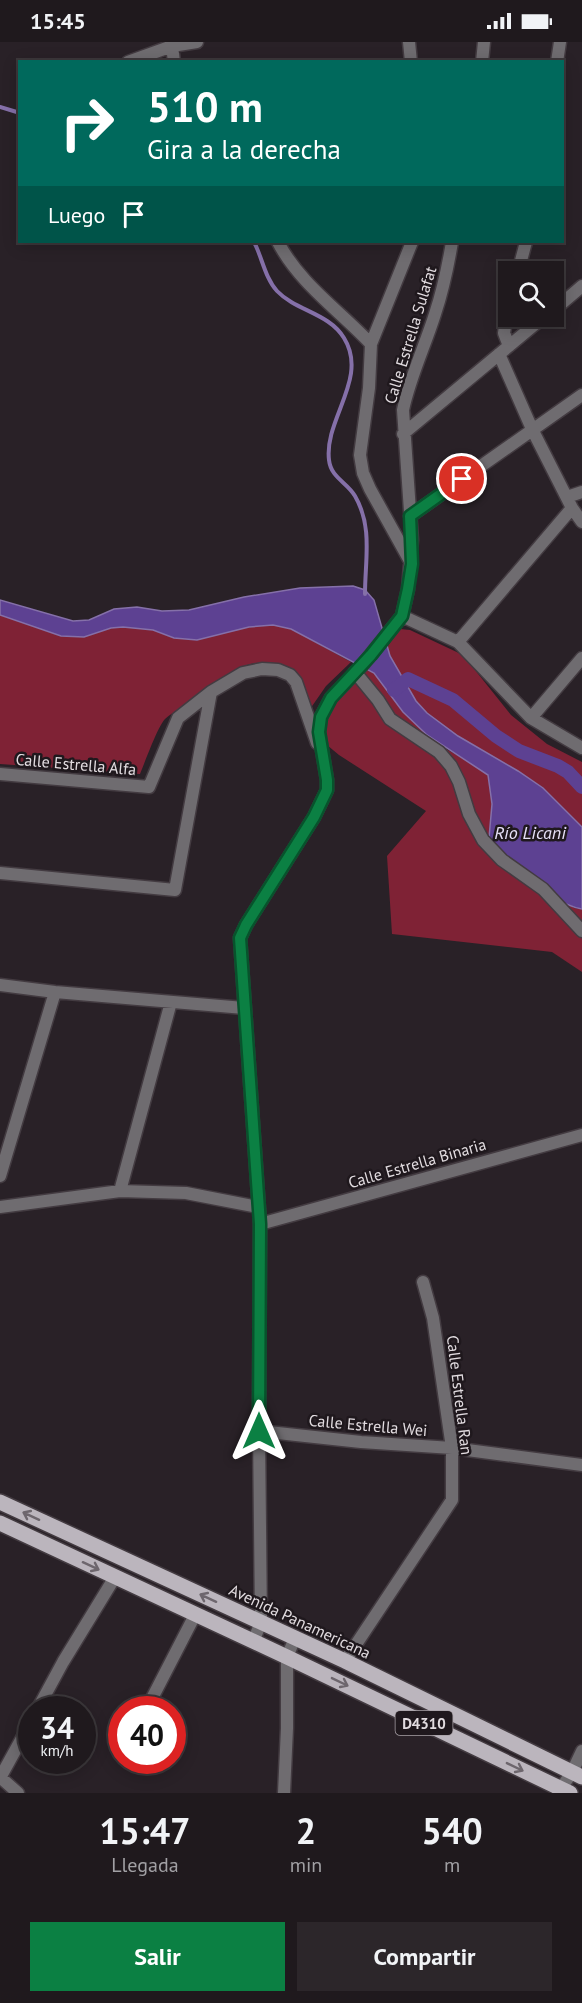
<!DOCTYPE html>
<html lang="es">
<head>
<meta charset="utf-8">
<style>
  body { margin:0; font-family:"PT Sans",sans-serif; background:#2c262a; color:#f1f3f6; height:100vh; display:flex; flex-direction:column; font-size:22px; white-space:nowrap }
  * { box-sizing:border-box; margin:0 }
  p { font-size:20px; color:#a1a0a4 }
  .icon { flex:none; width:33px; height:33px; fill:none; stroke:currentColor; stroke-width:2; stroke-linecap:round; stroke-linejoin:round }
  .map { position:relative; height:1751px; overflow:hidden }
  .details { display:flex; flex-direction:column; background:#1f191d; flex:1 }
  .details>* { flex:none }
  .hud { position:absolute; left:18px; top:18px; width:546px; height:183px; border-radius:0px; box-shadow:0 3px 15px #0003,0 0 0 2px #3c383b; background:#00695c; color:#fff; overflow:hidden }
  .buttons { position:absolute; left:498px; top:219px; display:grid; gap:12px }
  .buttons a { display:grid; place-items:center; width:66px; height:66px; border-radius:0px; background:#1f191d; box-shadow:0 3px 15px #0003,0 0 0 2px #3c383b; font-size:30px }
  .speed { position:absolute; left:18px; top:1654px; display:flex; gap:12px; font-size:30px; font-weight:700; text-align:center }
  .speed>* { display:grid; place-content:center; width:78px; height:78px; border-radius:50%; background:#1f191d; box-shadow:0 3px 15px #0003,0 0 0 2px #3c383b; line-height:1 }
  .speed small { font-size:15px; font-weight:400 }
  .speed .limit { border:9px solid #d22; background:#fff; color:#111 }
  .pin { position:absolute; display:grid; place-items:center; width:51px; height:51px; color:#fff; margin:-26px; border:3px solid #fff; border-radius:50%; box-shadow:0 2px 6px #0007 }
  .me { position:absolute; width:66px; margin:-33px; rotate:0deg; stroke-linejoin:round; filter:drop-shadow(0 0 4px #0008) }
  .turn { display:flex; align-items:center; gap:21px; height:126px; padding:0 30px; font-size:27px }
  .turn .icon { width:78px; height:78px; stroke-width:2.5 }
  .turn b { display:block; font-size:42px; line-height:51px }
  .then { display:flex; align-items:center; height:57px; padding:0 30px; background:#0003; gap:12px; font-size:22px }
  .eta { display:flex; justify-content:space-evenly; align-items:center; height:102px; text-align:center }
  .eta b { font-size:36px; font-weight:800; line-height:42px }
  .primary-button { display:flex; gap:12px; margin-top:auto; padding:12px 30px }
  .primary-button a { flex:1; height:69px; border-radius:0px; background:#0b8043; color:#fff; font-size:24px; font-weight:800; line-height:69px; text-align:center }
  .primary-button a+a { background:#2c262a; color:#f1f3f6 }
  .status { display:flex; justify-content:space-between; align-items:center; height:42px; padding:0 30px; background:#1f191d; direction:ltr }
  .status svg { height:16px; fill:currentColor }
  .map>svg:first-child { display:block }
</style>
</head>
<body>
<div class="status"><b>15:45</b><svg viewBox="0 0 49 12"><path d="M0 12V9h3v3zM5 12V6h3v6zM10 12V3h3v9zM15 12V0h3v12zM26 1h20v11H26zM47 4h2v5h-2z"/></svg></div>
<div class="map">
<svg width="582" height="1751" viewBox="0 0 582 1751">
  <rect width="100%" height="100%" fill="#292127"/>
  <path fill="#7f2235" d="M0 573 61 594 84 595 111 586 123 585 153 588 174 596 197 598 249 585 273 583 291 587 351 620 326 644 308 670 296 631C251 605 228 633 193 659 185 665 173 669 165 677 158 684 145 720 140 732L0 722Z
    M400 587 410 588 463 613 511 673 547 702 582 720V785L543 746 518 729 458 694 427 671 416 659 390 614 387 605Z
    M366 628 374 631 403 670 444 706 481 726 488 733 492 762 489 796 574 866 582 867V930L552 910 392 892 387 814 426 769 339 713 321 698 322 683 334 663Z"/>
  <path fill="#5d4192" stroke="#8570a9" stroke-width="1.5" d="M353 544 365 548 374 558 390 614 416 659 427 671 458 694 518 729 543 746 582 785V867C563 864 530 843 516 829 506 819 498 807 489 796L492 762 488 733 427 693 403 670 374 631 291 587 273 583 249 585 197 598 174 596 153 588 123 585 111 586 84 595 61 594 0 573V558L73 579 89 578 114 567 137 565 162 569 189 568 244 555 300 546Z"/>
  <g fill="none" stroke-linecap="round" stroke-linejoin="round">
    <path stroke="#8570a9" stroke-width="4" d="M0 65 20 71
      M254 200C262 215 265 236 277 249 296 269 329 271 344 296 369 336 324 377 329 418 331 436 347 440 355 454 373 485 365 518 365 552"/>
    <path stroke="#5d4192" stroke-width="14" d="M394 648 408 637 453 658 496 694 519 709 558 724 568 730 582 745"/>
    <defs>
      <path id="minor" d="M409 0 411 20
        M172 4 174 20
        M128 20 172 4 197 0
        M482 20 484 0
        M557 20 560 0
        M278 200C299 241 340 269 371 302
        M518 230 526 200
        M508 266 504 291 509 304
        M554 268 582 244
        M499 312 532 387 572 466 582 480
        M403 392 545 274
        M567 455 582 450
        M410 474 582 353
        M410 519 370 447 363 431 360 413 369 346 371 302 412 200
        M402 574 458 600 531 676 582 706
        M458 600 572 466
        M355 630 378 658 390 677 439 710 451 724 459 740 469 772 483 798 502 818 543 847 582 889
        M531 676 582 616
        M0 732 149 745 178 676 211 650 243 631 262 627 278 628 290 633 296 640 317 701
        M0 831 175 848 211 650
        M0 943 55 950 244 966
        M0 1134 55 950
        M120 1149 171 960
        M0 1165 120 1149 186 1151 258 1165
        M260 1182 582 1093
        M259 1389 361 1400 452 1406 582 1423
        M253 1600 261 1580 259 1389 260 1182 240 896 246 883 314 775 327 748V738L319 690 321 675 331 656 360 626 402 574 408 547 412 498 403 368C410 335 425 304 435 272 443 248 448 224 452 200
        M345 1619 452 1458V1406L433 1276 423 1240
        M37 1668 63 1620 115 1535
        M146 1668 195 1573
        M0 1735 18 1751
        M0 1736 32 1678
        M284 1751 287 1686V1615L295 1596
        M558 1751 572 1730 582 1709"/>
      <path id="major" d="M0 1460 345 1619 582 1735
        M0 1481 287 1615 570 1751"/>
    </defs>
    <use href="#minor" stroke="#433b41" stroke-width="15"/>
    <use href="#major" stroke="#433b41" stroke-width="18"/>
    <use href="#minor" stroke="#6f6c70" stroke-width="12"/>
    <use href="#major" stroke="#bbb5bd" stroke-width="15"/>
  </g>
  <defs><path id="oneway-shaft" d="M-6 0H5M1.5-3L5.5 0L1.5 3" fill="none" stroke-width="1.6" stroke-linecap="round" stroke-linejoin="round" transform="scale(1.5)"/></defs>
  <g stroke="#6d666d">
    <use href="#oneway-shaft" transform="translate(31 1474) rotate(-155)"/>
    <use href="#oneway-shaft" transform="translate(91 1524) rotate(25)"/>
    <use href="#oneway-shaft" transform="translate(208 1556) rotate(-155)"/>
    <use href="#oneway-shaft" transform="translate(340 1640) rotate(26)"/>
    <use href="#oneway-shaft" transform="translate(515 1725) rotate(26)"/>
  </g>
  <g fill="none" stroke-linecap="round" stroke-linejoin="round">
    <defs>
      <path id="route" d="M259 1389 260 1182 240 896 246 883 314 775 327 748V738L319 690 321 675 331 656 371 613 402 574 408 547 412 522 410 474 462 437"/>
    </defs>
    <use href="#route" stroke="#07532c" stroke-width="15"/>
    <use href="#route" stroke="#0b8043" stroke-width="10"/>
  </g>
  <g text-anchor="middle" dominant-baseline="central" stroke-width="5" stroke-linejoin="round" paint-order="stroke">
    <rect fill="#1f181d" stroke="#a8a1a6" stroke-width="1.5" x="395.5" y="1669" width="57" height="24" rx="4.5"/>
    <g font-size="15" font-weight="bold" fill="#e2dce0">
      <text x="424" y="1681">D4310</text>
    </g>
    <g font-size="16" fill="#e2dce0" stroke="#1f181d">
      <text transform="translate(410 293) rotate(-73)">Calle Estrella Sulafat</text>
      <text transform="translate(76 722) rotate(5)">Calle Estrella Alfa</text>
      <text transform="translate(417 1121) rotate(-16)">Calle Estrella Binaria</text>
      <text transform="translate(460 1353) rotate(83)">Calle Estrella Ran</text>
      <text transform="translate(368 1383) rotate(5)">Calle Estrella Wei</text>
      <text transform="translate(300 1579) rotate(25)">Avenida Panamericana</text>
    </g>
    <g font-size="18" font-style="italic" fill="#e6e0f7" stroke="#1f181d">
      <text x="530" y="790">Río Licani</text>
    </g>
  </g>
</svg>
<div class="buttons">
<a><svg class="icon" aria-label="search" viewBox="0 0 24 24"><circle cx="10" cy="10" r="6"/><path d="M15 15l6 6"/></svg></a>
</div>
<div class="speed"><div>34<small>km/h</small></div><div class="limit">40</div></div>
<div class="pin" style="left:462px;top:437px;background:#d93025"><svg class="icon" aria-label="arrive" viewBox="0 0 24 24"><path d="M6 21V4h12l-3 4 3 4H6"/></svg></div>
<svg class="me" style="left:259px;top:1389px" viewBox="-20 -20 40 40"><path d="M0-17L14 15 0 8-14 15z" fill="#0b8043" stroke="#fff" stroke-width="4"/></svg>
<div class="hud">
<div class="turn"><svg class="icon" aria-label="right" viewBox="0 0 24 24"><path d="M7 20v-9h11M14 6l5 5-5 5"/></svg><div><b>510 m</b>Gira a la derecha</div></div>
<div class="then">Luego<svg class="icon" aria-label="arrive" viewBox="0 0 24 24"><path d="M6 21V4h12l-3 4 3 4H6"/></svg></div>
</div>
</div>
<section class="details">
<div class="eta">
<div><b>15:47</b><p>Llegada</p></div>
<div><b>2</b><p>min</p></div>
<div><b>540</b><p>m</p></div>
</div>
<div class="primary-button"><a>Salir</a><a>Compartir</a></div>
</section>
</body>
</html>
